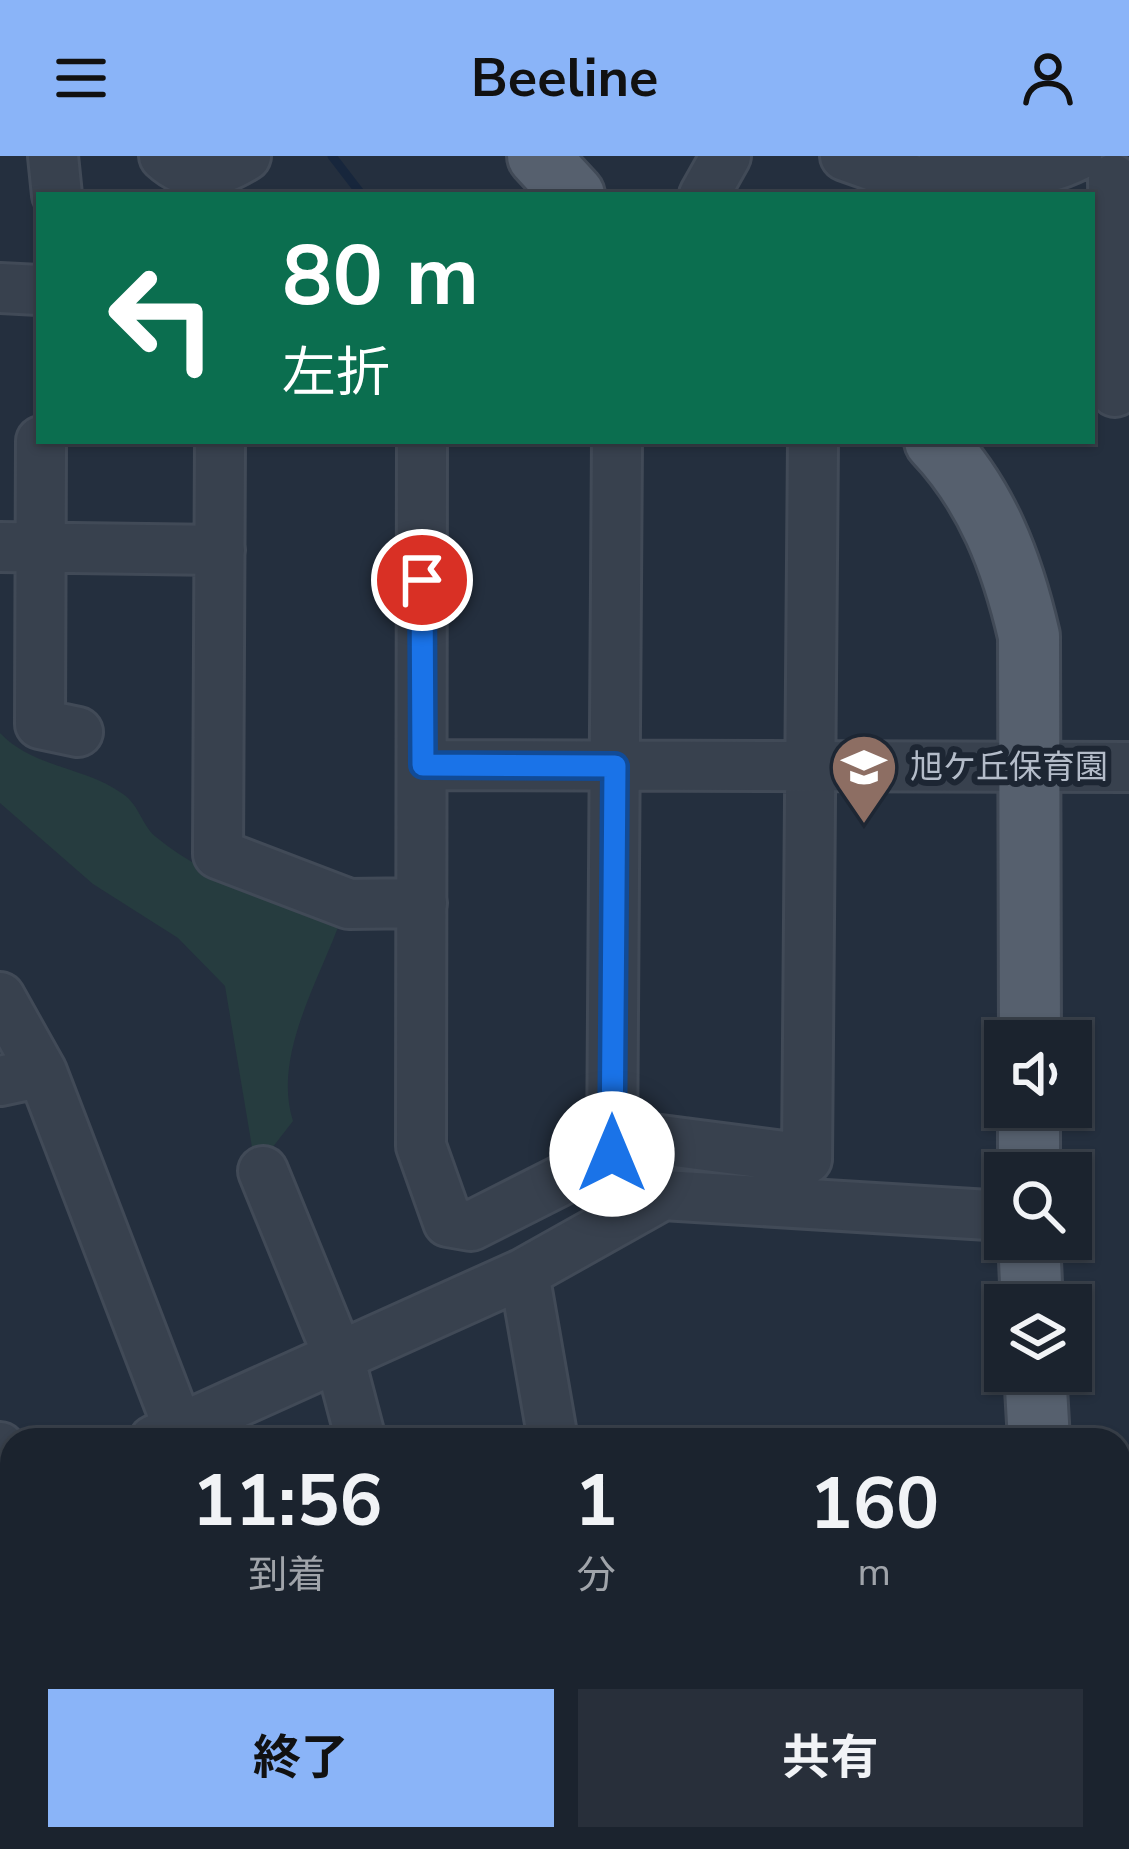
<!DOCTYPE html>
<html lang="ja">
<head>
<meta charset="utf-8">
<style>
  body { margin:0; font-family:"Nunito Sans","Noto Sans JP",sans-serif; background:#282f3a; color:#f1f3f6; height:100vh; display:flex; flex-direction:column; font-size:45px; white-space:nowrap }
  * { box-sizing:border-box; margin:0 }
  p { font-size:39px; color:#a0a4aa }
  .icon { flex:none; width:66px; height:66px; fill:none; stroke:currentColor; stroke-width:2; stroke-linecap:round; stroke-linejoin:round }
  .map { position:relative; flex:1; overflow:hidden }
  .drawer { position:absolute; left:0px; top:1272px; width:1131px; height:423px; display:flex; flex-direction:column; background:#1b232e; border-radius:36px 36px 0 0; box-shadow:0 3px 9px #0004,0 0 0 3px #39404a }
  .drawer>* { flex:none }
  .top-card { position:absolute; left:36px; top:36px; width:1059px; height:252px; border-radius:0px; box-shadow:0 3px 9px #0004,0 0 0 3px #39404a; background:#0b6e4f; color:#fff; overflow:hidden }
  .buttons { position:absolute; left:984px; top:864px; display:grid; gap:24px }
  .buttons a { display:grid; place-items:center; width:108px; height:108px; border-radius:0px; background:#1b232e; box-shadow:0 3px 9px #0004,0 0 0 3px #39404a; font-size:60px }
  .pin { position:absolute; display:grid; place-items:center; width:102px; height:102px; color:#fff; margin:-51px; border:6px solid #fff; border-radius:50%; box-shadow:0 3px 12px #0007 }
  .me { position:absolute; width:132px; margin:-66px; rotate:0deg; stroke-linejoin:round; filter:drop-shadow(0 0 9px #0008) }
  .turn { display:flex; align-items:center; gap:42px; height:252px; padding:0 48px; font-size:54px }
  .turn .icon { width:156px; height:156px; stroke-width:2.5 }
  .turn b { display:block; font-size:84px; line-height:102px }
  .eta { display:flex; justify-content:space-evenly; align-items:center; height:204px; text-align:center }
  .eta b { font-size:72px; font-weight:700; line-height:84px }
  .action { display:flex; gap:24px; margin-top:auto; padding:24px 48px }
  .action a { flex:1; height:138px; border-radius:0px; background:#8ab4f8; color:#111; font-size:48px; font-weight:700; line-height:138px; text-align:center }
  .action a+a { background:#282f3a; color:#f1f3f6 }
  header { display:flex; justify-content:space-between; align-items:center; height:156px; padding:0 48px; background:#8ab4f8; color:#111; font-size:54px; font-weight:700 }
  .map>svg:first-child { display:block }
</style>
</head>
<body>
<header><svg class="icon" aria-label="menu" viewBox="0 0 24 24"><path d="M4 6h16M4 12h16M4 18h16"/></svg>Beeline<svg class="icon" aria-label="person" viewBox="0 0 24 24"><circle cx="12" cy="8" r="4"/><path d="M4 21q1-7 8-7t8 7"/></svg></header>
<div class="map">
<svg width="1129" height="1693" viewBox="0 0 1129 1693">
  <rect width="100%" height="100%" fill="#242f3e"/>
  <path fill="#263c3f" d="M0 577C33 612 86 611 123 638 140 650 142 670 156 681 210 726 276 741 341 763 320 823 272 900 293 965L265 1001 254 1003 225 830 178 782 93 728 0 647Z"/>
  <g fill="none" stroke-linecap="round" stroke-linejoin="round">
    <path stroke="#17263c" stroke-width="9" d="M332 0 362 39"/>
    <defs>
      <path id="minor" d="M53 0 57 39
        M164 0C190 24 218 18 246 0
        M845 0 955 39
        M944 0C992 15 1030 24 1077 0
        M1113 23 1115 236
        M704 39 726 0
        M0 132 39 134
        M41 285 40 568 78 576
        M220 285 218 698 349 748 422 747
        M422 285 421 990 448 1066 471 1070 645 982 807 1003 813 285
        M0 391 220 394
        M423 609 1129 611
        M0 841 42 916
        M0 925 42 916 183 1284
        M612 999 617 285
        M263 1015 340 1204 361 1284
        M524 1117 553 1284
        M154 1284 524 1117 663 1039 1005 1060
        M0 1291 12 1322
        M1119 1333 1129 1317
        M107 1683 109 1693
        M503 1683 506 1693
        M1060 1683 1062 1693
        M275 1693 302 1683
        M806 1693 830 1683"/>
      <path id="major" d="M538 0 574 39
        M935 285C987 340 1012 406 1029 480L1030 885
        M1029 1017V951
        M1029 1083 1032 1149
        M1035 1215 1039 1284
        M1119 1534 1129 1553"/>
    </defs>
    <use href="#minor" stroke="#414a57" stroke-width="54"/>
    <use href="#major" stroke="#414a57" stroke-width="66"/>
    <use href="#minor" stroke="#38414e" stroke-width="48"/>
    <use href="#major" stroke="#56606e" stroke-width="60"/>
  </g>
  <g fill="none" stroke-linecap="round" stroke-linejoin="round">
    <defs>
      <path id="route" d="M422 424 423 609 615 610 612 998"/>
    </defs>
    <use href="#route" stroke="#114b97" stroke-width="30"/>
    <use href="#route" stroke="#1a73e8" stroke-width="21"/>
  </g>
  <defs>
    <symbol id="school-pin" viewBox="-11 -11 22 30"><path d="M0 17L-7.5 6A9.5 9.5 0 1 1 7.5 6Z" fill="#8d6e63" stroke="#1d2633"/><path d="M0-5L7-2L0 1L-7-2ZM-4 1L0 2.5L4 1V4Q0 6-4 4Z" fill="#fff"/></symbol>
  </defs>
  <g fill-rule="evenodd">
    <use href="#school-pin" x="826" y="573" width="76" height="104"/>
  </g>
  <g text-anchor="middle" dominant-baseline="central" stroke-width="12" stroke-linejoin="round" paint-order="stroke">
    <g font-size="33" fill="#b4bcc9" stroke="#1d2633" text-anchor="start">
      <text x="910" y="611">旭ケ丘保育園</text>
    </g>
  </g>
</svg>
<div class="buttons">
<a><svg class="icon" aria-label="sound" viewBox="0 0 24 24"><path d="M4 9h4l5-4v14l-5-4H4zM17 9q2 3 0 6"/></svg></a>
<a><svg class="icon" aria-label="search" viewBox="0 0 24 24"><circle cx="10" cy="10" r="6"/><path d="M15 15l6 6"/></svg></a>
<a><svg class="icon" aria-label="layers" viewBox="0 0 24 24"><path d="M12 4l9 5-9 5-9-5zM3 14l9 5 9-5"/></svg></a>
</div>
<div class="pin" style="left:422px;top:424px;background:#d93025"><svg class="icon" aria-label="arrive" viewBox="0 0 24 24"><path d="M6 21V4h12l-3 4 3 4H6"/></svg></div>
<svg class="me" style="left:612px;top:998px" viewBox="-20 -20 40 40"><circle r="19" fill="#fff"/><path d="M0-13L10 11 0 6-10 11z" fill="#1a73e8"/></svg>
<div class="top-card">
<div class="turn"><svg class="icon" aria-label="left" viewBox="0 0 24 24"><path d="M17 20v-9H6M10 6l-5 5 5 5"/></svg><div><b>80 m</b>左折</div></div>
</div>
<section class="drawer">
<div class="eta">
<div><b>11:56</b><p>到着</p></div>
<div><b>1</b><p>分</p></div>
<div><b>160</b><p>m</p></div>
</div>
<div class="action"><a>終了</a><a>共有</a></div>
</section>
</div>
</body>
</html>
